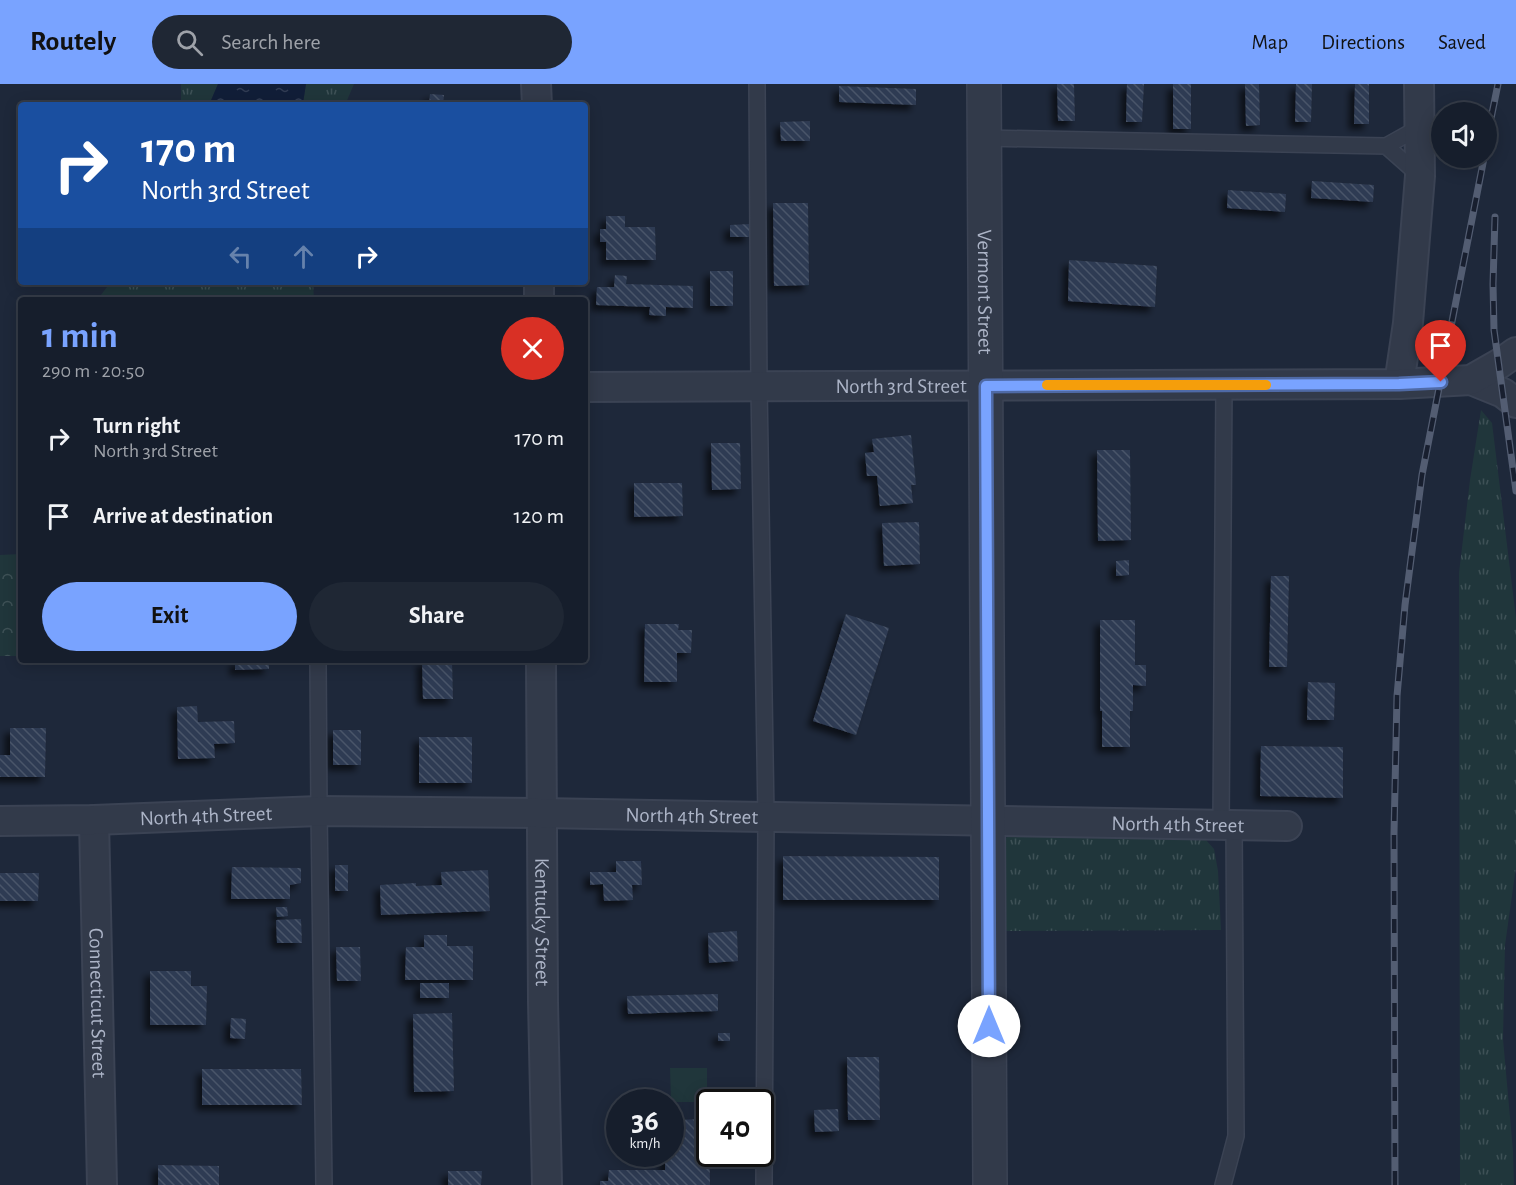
<!DOCTYPE html>
<html lang="en">
<head>
<meta charset="utf-8">
<style>
  body { margin:0; font-family:"Alegreya Sans",sans-serif; background:#1f2734; color:#f1f3f6; height:100vh; display:flex; flex-direction:column; font-size:22px; white-space:nowrap }
  * { box-sizing:border-box; margin:0 }
  p { font-size:20px; color:#9ea2a9 }
  .icon { flex:none; width:33px; height:33px; fill:none; stroke:currentColor; stroke-width:2; stroke-linecap:round; stroke-linejoin:round }
  .map { position:relative; flex:1; overflow:hidden }
  .panel { position:absolute; left:18px; top:213px; width:570px; height:366px; display:flex; flex-direction:column; background:#161e2c; border-radius:6px; box-shadow:0 3px 15px #0003,0 0 0 2px #353c48 }
  .panel>* { flex:none }
  .banner { position:absolute; left:18px; top:18px; width:570px; height:183px; border-radius:6px; box-shadow:0 3px 15px #0003,0 0 0 2px #353c48; background:#1a4fa0; color:#fff; overflow:hidden }
  .fabs { position:absolute; left:1431px; top:18px; display:grid; gap:12px }
  .fabs a { display:grid; place-items:center; width:66px; height:66px; border-radius:50%; background:#161e2c; box-shadow:0 3px 15px #0003,0 0 0 2px #353c48; font-size:30px }
  .speed { position:absolute; left:606px; top:1005px; display:flex; gap:12px; font-size:30px; font-weight:700; text-align:center }
  .speed>* { display:grid; place-content:center; width:78px; height:78px; border-radius:50%; background:#161e2c; box-shadow:0 3px 15px #0003,0 0 0 2px #353c48; line-height:1 }
  .speed small { font-size:15px; font-weight:400 }
  .speed .limit { border:3px solid #111; border-radius:9px; background:#fff; color:#111 }
  .pin { position:absolute; display:grid; place-items:center; width:51px; height:51px; color:#fff; margin:-62px -26px; border-radius:50% 50% 50% 0; rotate:-45deg; box-shadow:0 0 6px #0007 }
  .pin .icon { rotate:45deg }
  .me { position:absolute; width:66px; margin:-33px; rotate:0deg; stroke-linejoin:round; filter:drop-shadow(0 0 4px #0008) }
  .turn { display:flex; align-items:center; gap:21px; height:126px; padding:0 24px; font-size:27px }
  .turn .icon { width:78px; height:78px; stroke-width:2.5 }
  .turn b { display:block; font-size:42px; line-height:51px }
  .lanes { display:flex; align-items:center; height:57px; padding:0 24px; background:#0003; justify-content:center; gap:30px; direction:ltr }
  .lanes .off { opacity:.35 }
  .round { display:grid; place-items:center; flex:none; width:63px; height:63px; border-radius:32px; background:#1f2734 }
  .headline { display:flex; align-items:center; justify-content:space-between; height:102px; padding:0 24px }
  h1 { font-size:36px; font-weight:600; line-height:45px; color:#79a3ff }
  .button { display:flex; gap:12px; margin-top:auto; padding:12px 24px }
  .button a { flex:1; height:69px; border-radius:36px; background:#79a3ff; color:#111; font-size:24px; font-weight:600; line-height:69px; text-align:center }
  .button a+a { background:#1f2734; color:#f1f3f6 }
  ul { padding:0; list-style:none }
  li { display:flex; align-items:center; gap:18px; height:78px; padding:0 24px }
  li div { flex:1 }
  li b { display:block; font-size:22px }
  li em { font-style:normal }
  header { display:flex; align-items:center; gap:36px; box-sizing:border-box; height:84px; padding:0 30px; background:#79a3ff; color:#111 }
  header strong { font-size:28px }
  nav { display:flex; gap:33px; margin-inline-start:auto; font-size:21px }
  .search { width:420px; height:54px; background:#1f2734; display:flex; align-items:center; gap:15px; box-sizing:border-box; padding:0 21px; border-radius:33px; color:#9ea2a9; font-size:22px }
  .map>svg:first-child { display:block }
</style>
</head>
<body>
<header>
<strong>Routely</strong>
<div class="search"><svg class="icon" aria-label="search" viewBox="0 0 24 24"><circle cx="10" cy="10" r="6"/><path d="M15 15l6 6"/></svg>Search here</div>
<nav><a>Map</a><a>Directions</a><a>Saved</a></nav>
</header>
<div class="map">
<svg width="1516" height="1101" viewBox="0 0 1516 1101">
  <defs>
    <pattern id="grass-tufts" width="24" height="20" patternUnits="userSpaceOnUse" patternTransform="scale(1.5)"><rect width="24" height="20" fill="#20363b"/><path d="M3 7l-1-3M5 7V3M7 7l1-3M15 17l-1-3M17 17v-4M19 17l1-3" fill="none" stroke="#3e5156"/></pattern>
    <pattern id="forest-crowns" width="20" height="18" patternUnits="userSpaceOnUse" patternTransform="scale(1.5)"><rect width="20" height="18" fill="#20363b"/><path d="M2 6a3 3 0 1 1 6 0M12 15a3 3 0 1 1 6 0" fill="none" stroke="#3e5156"/></pattern>
    <pattern id="water-ripples" width="26" height="14" patternUnits="userSpaceOnUse" patternTransform="scale(1.5)"><rect width="26" height="14" fill="#111e38"/><path d="M2 4q2-2 4 0t4 0M15 11q2-2 4 0t4 0" fill="none" stroke="#313c53"/></pattern>
    <pattern id="building-back-hatch" width="6" height="6" patternUnits="userSpaceOnUse" patternTransform="scale(1.5)"><rect width="6" height="6" fill="#2f3b52"/><path d="M-1 5l2 2M0 0l6 6M5-1l2 2" fill="none" stroke="#4a5569"/></pattern>
    <filter id="shadow"><feDropShadow dx="-5.5" dy="5.5" stdDeviation="3" flood-color="#0009"/></filter>
  </defs>
  <rect width="100%" height="100%" fill="#1e283a"/>
  <path fill="url(#grass-tufts)" d="M181 0H218L209 21H181Z
    M306 0H354L345 21H301L303 19Z
    M111 198H313L314 216H97Z
    M1481 326 1492 339 1516 534V783L1505 861 1503 955 1513 1067 1514 1101H1460L1459 489 1470 396Z
    M1198 747 1214 765 1218 787 1221 846 1002 847V759L1010 749Z"/>
  <path fill="url(#forest-crowns)" d="M21 470V572H0V471Z"/>
  <path fill="#20363b" d="M670 984H707V1018H671Z"/>
  <path fill="url(#water-ripples)" d="M218 0H306L303 19 301 21H209Z"/>
  <path fill="url(#building-back-hatch)" filter="url(#shadow)" d="M1057 0H1074L1075 37H1058Z
    M1127 0H1144L1142 38H1126Z
    M1173 0H1191V45H1173Z
    M1245 0H1259L1260 41 1246 42Z
    M1296 0H1312L1311 38H1295Z
    M1355 0H1369V40H1354Z
    M839 2 916 5V21L839 18Z
    M430 10 444 11 443 21H429Z
    M810 37V57H781L780 38Z
    M1312 97 1374 101 1373 118 1311 114Z
    M1228 106 1286 110 1285 128 1227 124Z
    M773 119H808L809 201 774 202Z
    M606 132H625V143H655L656 176H606V158H600V145H606Z
    M750 140V153H730V141Z
    M1069 176 1157 182 1155 223 1068 217Z
    M710 187H733V222H710Z
    M615 191 627 192 626 200 693 202V224L666 223V232L649 231 650 223 596 221 597 203H614Z
    M911 351 916 401H911L913 419 880 422 877 392H867L865 369 874 368 872 355Z
    M711 359H740L741 405 712 406Z
    M1097 366H1130L1131 456 1098 457Z
    M634 399H682L683 432 634 433Z
    M919 438 920 480 884 482 882 439Z
    M1129 476V491L1116 492V477Z
    M1271 492H1289L1287 583H1269Z
    M846 530 889 544 856 651 813 637Z
    M1100 536H1135V581H1146V602L1133 601V627H1130V663H1102V627H1100Z
    M645 540H679L678 546H692L691 569H677V598H644Z
    M235 576H269V585L235 586Z
    M422 576H452L453 615H423Z
    M1308 598 1335 599 1334 636H1307Z
    M197 622 198 638 234 637 235 659 214 660 215 674 178 675 177 623Z
    M10 644H46L45 693H0V671H10Z
    M333 646H361V681H333Z
    M419 653H472V699H419Z
    M1261 662 1343 663V714L1260 712Z
    M783 772 939 773V816H783Z
    M616 777H641L642 801H632L633 816 604 817 603 800 590 801V788H616Z
    M335 781H348V807H335Z
    M232 783 301 784V799L290 801V815H231Z
    M488 786 490 827 381 831 380 801 416 799V802L442 801 441 788Z
    M0 789H39L38 817H0Z
    M276 823H287L288 832 277 833Z
    M301 835 302 859H277L276 836Z
    M737 847 738 877 709 879 708 849Z
    M424 851H447V862H473V896H405L406 863H424Z
    M336 863H360L361 897H337Z
    M150 887H191V902H207L206 941H150Z
    M420 899H449V914H420Z
    M718 910V927L628 930 627 912Z
    M452 929 454 1007 414 1008 413 930Z
    M231 934 246 935 245 955 230 954Z
    M718 949H730V957H718Z
    M847 973H879L880 1036H848Z
    M202 985H301L302 1021H202Z
    M838 1025 839 1047 815 1048 814 1026Z
    M709 1035 710 1101H600V1097H608L609 1086H665V1070H670V1036Z
    M158 1081 219 1082V1101H158Z
    M448 1087H482L481 1101H448Z"/>
  <g fill="none" stroke-linecap="round" stroke-linejoin="round">
    <defs>
      <path id="service" d="M757 0 759 302 766 733 764 1101
        M985 54 1386 62
        M1420 92 1386 62 1420 43
        M318 576 319 727 324 1101
        M1221 741 1224 301
        M1223 1101 1236 1052 1234 741"/>
      <g id="minor">
        <path d="M536 0 537 21"/>
        <path d="M539 198V216"/>
        <path d="M1471 296 1503 309 1516 319"/>
        <path d="M1399 300 1408 239 1420 92 1419 0"/>
        <path id="s1" d="M585 303 1399 300 1471 296 1499 280 1516 268"/>
        <path id="s2" d="M541 576 543 918 547 1101"/>
        <path id="s3" d="M94 736 102 1101"/>
        <path id="s4" d="M0 737 94 736 319 727 541 729 1287 742"/>
      </g>
      <g id="tertiary">
        <path id="s5" d="M984 0 990 1101"/>
      </g>
    </defs>
    <use href="#service" stroke="#3b4354" stroke-width="18"/>
    <use href="#minor" stroke="#3b4354" stroke-width="32"/>
    <use href="#tertiary" stroke="#3b4354" stroke-width="36"/>
    <use href="#service" stroke="#323a4a" stroke-width="15"/>
    <use href="#minor" stroke="#323a4a" stroke-width="28"/>
    <use href="#tertiary" stroke="#323a4a" stroke-width="33"/>
    <defs>
      <path id="rail" d="M1486 59 1498 0
        M1495 133 1493 200 1494 246 1516 407
        M1395 1101 1394 750 1397 612 1405 521 1422 391 1484 74"/>
    </defs>
    <use href="#rail" stroke="#535d72" stroke-width="7"/>
    <use href="#rail" stroke="#181f2f" stroke-width="4.5" stroke-dasharray="14" stroke-linecap="butt"/>
  </g>
  <g fill="none" stroke-linecap="round" stroke-linejoin="round">
    <defs>
      <path id="route" d="M989 942 986 302 1399 300 1441 298"/>
    </defs>
    <use href="#route" stroke="#4f6aa6" stroke-width="15"/>
    <use href="#route" stroke="#79a3ff" stroke-width="10"/>
    <path stroke="#f59e0b" stroke-width="10" d="M1047 301H1266"/>
  </g>
  <g text-anchor="middle" dominant-baseline="central" stroke-width="6" stroke-linejoin="round" paint-order="stroke">
    <g font-size="21" fill="#acb4c7" stroke="#181f2f">
      <text stroke="none"><textPath href="#s5" startOffset="208">Vermont Street</textPath></text>
      <text stroke="none"><textPath href="#s1" startOffset="316">North 3rd Street</textPath></text>
      <text stroke="none"><textPath href="#s4" startOffset="692">North 4th Street</textPath></text>
      <text stroke="none"><textPath href="#s4" startOffset="206">North 4th Street</textPath></text>
      <text stroke="none"><textPath href="#s4" startOffset="1178">North 4th Street</textPath></text>
      <text stroke="none"><textPath href="#s2" startOffset="262">Kentucky Street</textPath></text>
      <text stroke="none"><textPath href="#s3" startOffset="183">Connecticut Street</textPath></text>
    </g>
  </g>
</svg>
<div class="fabs">
<a><svg class="icon" aria-label="sound" viewBox="0 0 24 24"><path d="M4 9h4l5-4v14l-5-4H4zM17 9q2 3 0 6"/></svg></a>
</div>
<div class="speed"><div>36<small>km/h</small></div><div class="limit">40</div></div>
<div class="pin" style="left:1441px;top:298px;background:#d93025"><svg class="icon" aria-label="arrive" viewBox="0 0 24 24"><path d="M6 21V4h12l-3 4 3 4H6"/></svg></div>
<svg class="me" style="left:989px;top:942px" viewBox="-20 -20 40 40"><circle r="19" fill="#fff"/><path d="M0-13L10 11 0 6-10 11z" fill="#79a3ff"/></svg>
<div class="banner">
<div class="turn"><svg class="icon" aria-label="right" viewBox="0 0 24 24"><path d="M7 20v-9h11M14 6l5 5-5 5"/></svg><div><b>170 m</b>North 3rd Street</div></div>
<div class="lanes"><svg class="icon off" aria-label="left" viewBox="0 0 24 24"><path d="M17 20v-9H6M10 6l-5 5 5 5"/></svg><svg class="icon off" aria-label="ahead" viewBox="0 0 24 24"><path d="M12 20V5M6 11l6-6 6 6"/></svg><svg class="icon" aria-label="right" viewBox="0 0 24 24"><path d="M7 20v-9h11M14 6l5 5-5 5"/></svg></div>
</div>
<section class="panel">
<div class="headline"><div><h1>1 min</h1><p>290 m · 20:50</p></div><a class="round" style="background:#d93025;color:#fff"><svg class="icon" aria-label="close" viewBox="0 0 24 24"><path d="M6 6l12 12M18 6L6 18"/></svg></a></div>
<ul>
<li><svg class="icon" aria-label="right" viewBox="0 0 24 24"><path d="M7 20v-9h11M14 6l5 5-5 5"/></svg><div><b>Turn right</b><p>North 3rd Street</p></div><em>170 m</em></li>
<li><svg class="icon" aria-label="arrive" viewBox="0 0 24 24"><path d="M6 21V4h12l-3 4 3 4H6"/></svg><div><b>Arrive at destination</b></div><em>120 m</em></li>
</ul>
<div class="button"><a>Exit</a><a>Share</a></div>
</section>
</div>
</body>
</html>
